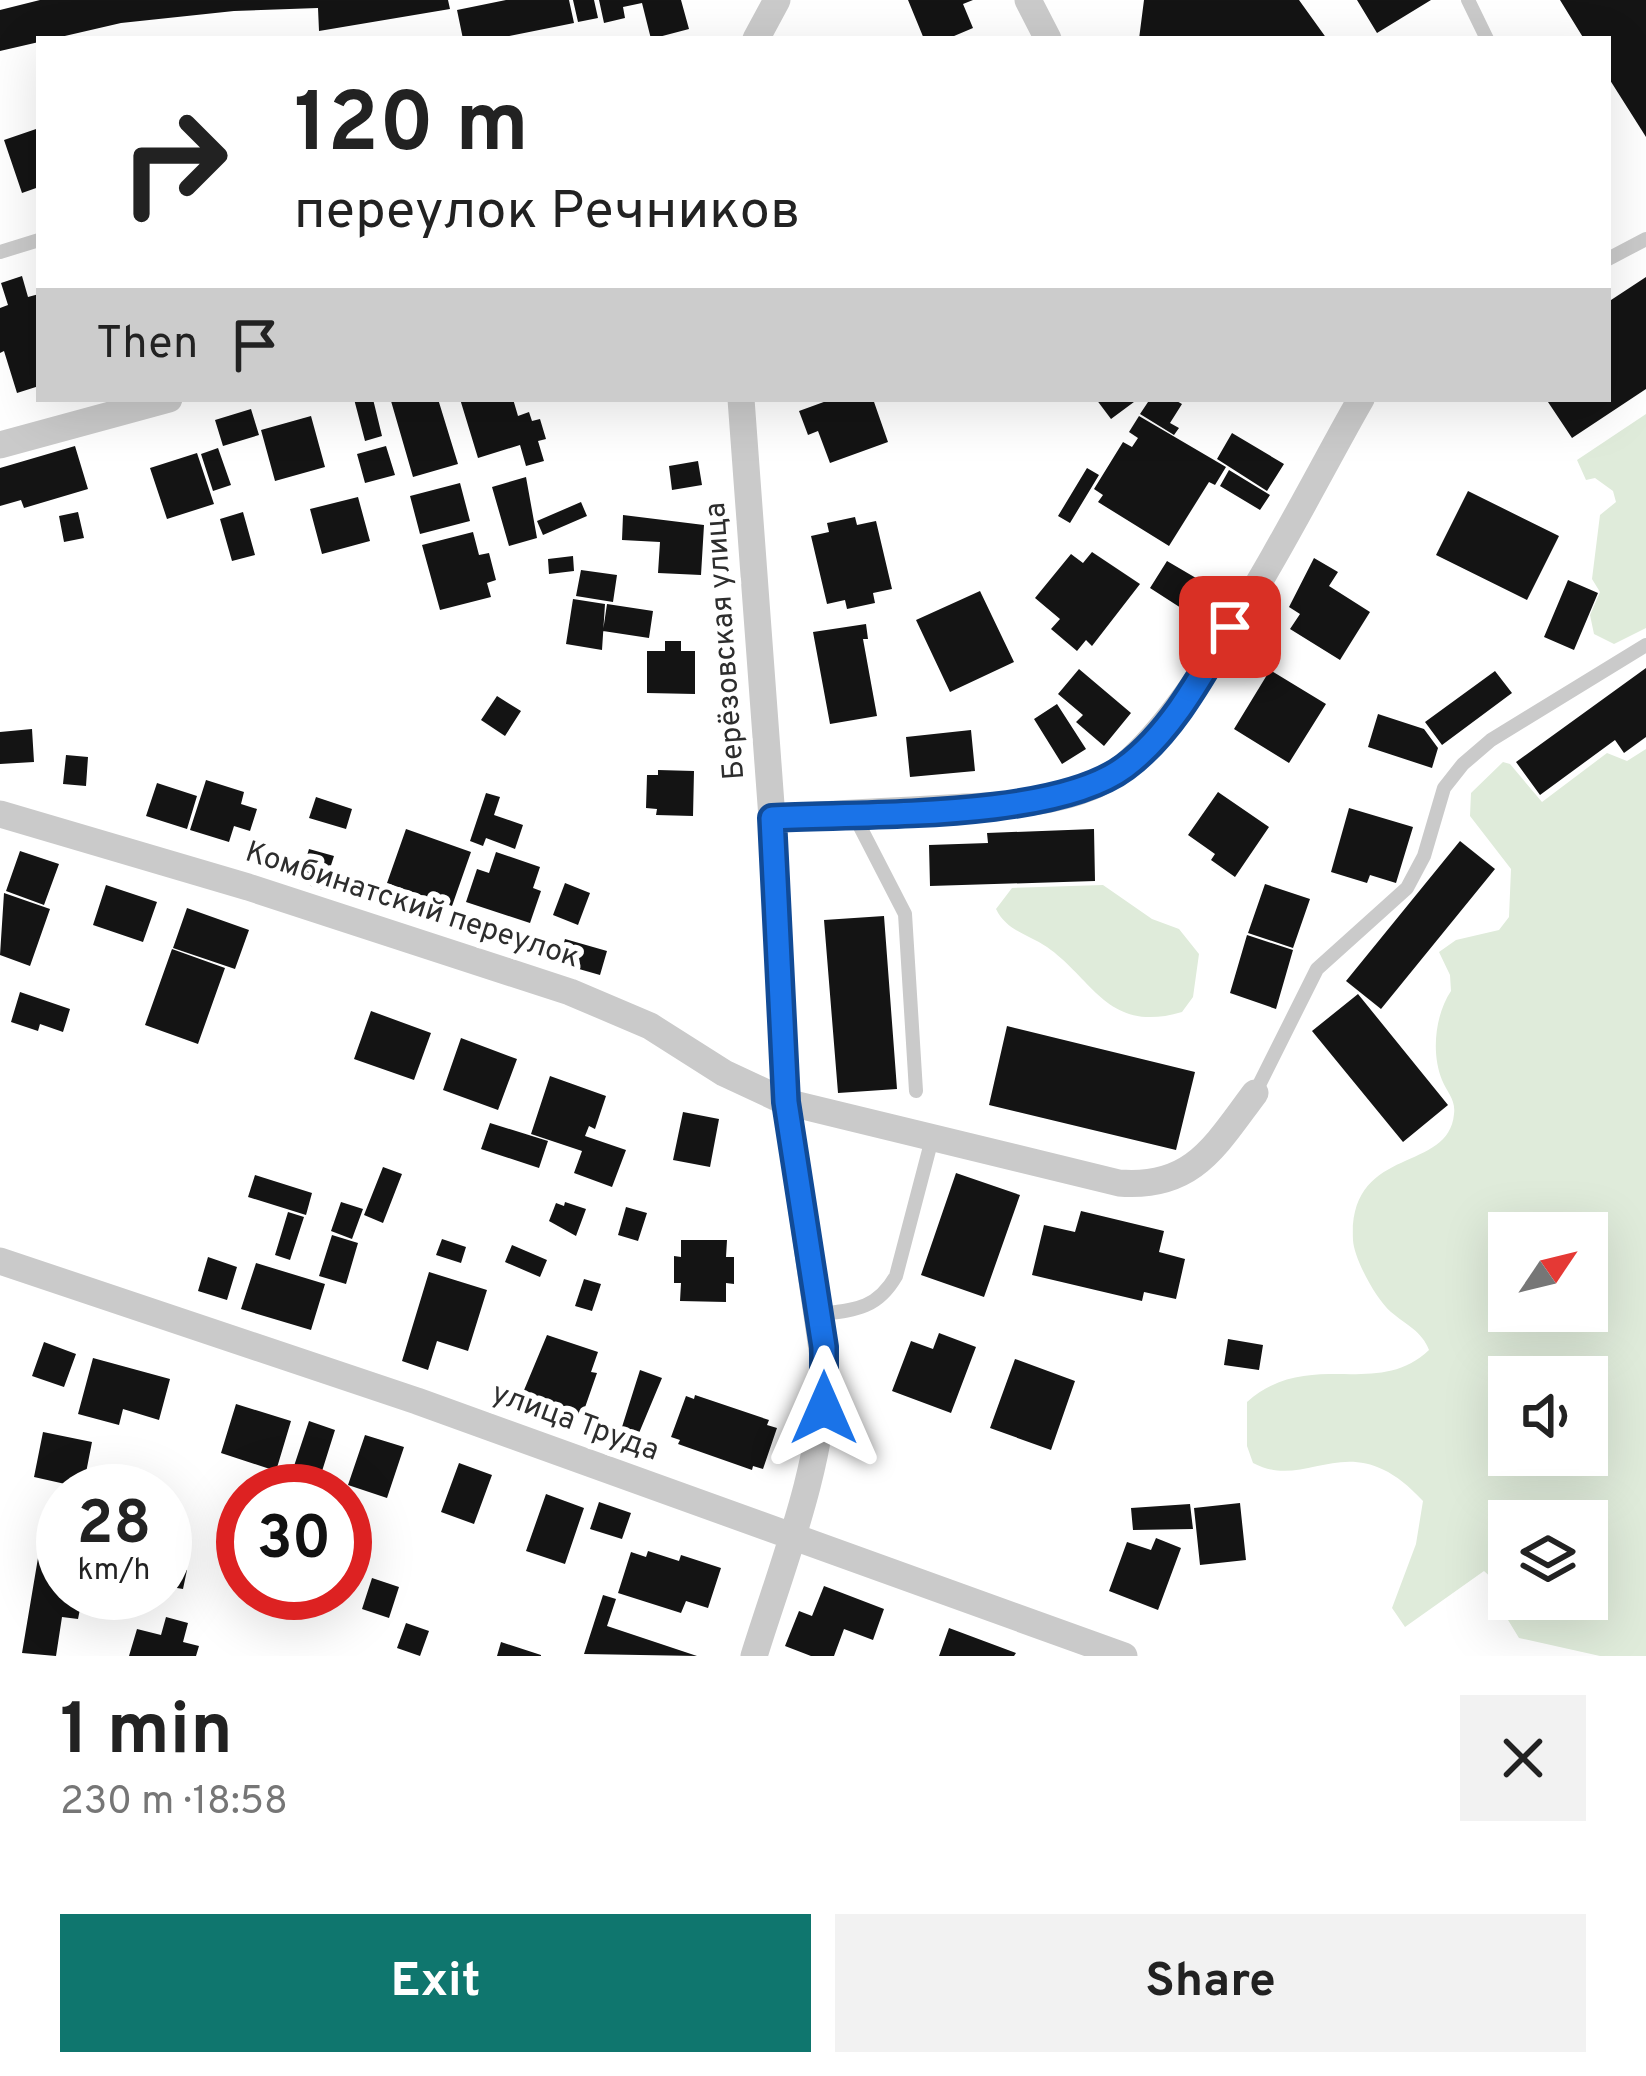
<!DOCTYPE html>
<html lang="en">
<head>
<meta charset="utf-8">
<style>
  body { margin:0; font-family:Overpass,sans-serif; background:#f2f2f2; color:#222; height:100vh; display:flex; flex-direction:column; font-size:45px; white-space:nowrap }
  * { box-sizing:border-box; margin:0 }
  p { font-size:39px; color:#767676 }
  .icon { flex:none; width:66px; height:66px; fill:none; stroke:currentColor; stroke-width:2; stroke-linecap:round; stroke-linejoin:round }
  .map { position:relative; height:1656px; overflow:hidden }
  .sheet { display:flex; flex-direction:column; background:#fff; flex:1 }
  .sheet>* { flex:none }
  .guide { position:absolute; left:36px; top:36px; width:1575px; height:366px; border-radius:0px; box-shadow:0 12px 48px #0002; background:#fff; color:#222; overflow:hidden }
  .needle { width:78px; rotate:55deg }
  .fabs { position:absolute; left:1488px; top:1212px; display:grid; gap:24px }
  .fabs a { display:grid; place-items:center; width:120px; height:120px; border-radius:0px; background:#fff; box-shadow:0 12px 48px #0002; font-size:60px }
  .speed { position:absolute; left:36px; top:1464px; display:flex; gap:24px; font-size:60px; font-weight:700; text-align:center }
  .speed>* { display:grid; place-content:center; width:156px; height:156px; border-radius:50%; background:#fff; box-shadow:0 12px 48px #0002; line-height:1 }
  .speed small { font-size:30px; font-weight:400 }
  .speed .limit { border:18px solid #d22; background:#fff; color:#111 }
  .pin { position:absolute; display:grid; place-items:center; width:102px; height:102px; color:#fff; margin:-51px; border-radius:24px; box-shadow:0 6px 18px #0006 }
  .me { position:absolute; width:132px; margin:-66px; rotate:0deg; stroke-linejoin:round; filter:drop-shadow(0 0 9px #0008) }
  .turn { display:flex; align-items:center; gap:42px; height:252px; padding:0 60px; font-size:54px }
  .turn .icon { width:156px; height:156px; stroke-width:2.5 }
  .turn b { display:block; font-size:84px; line-height:102px }
  .then { display:flex; align-items:center; height:114px; padding:0 60px; background:#0003; gap:24px; font-size:45px }
  .round { display:grid; place-items:center; flex:none; width:126px; height:126px; border-radius:0px; background:#f2f2f2 }
  .headline { display:flex; align-items:center; justify-content:space-between; height:204px; padding:0 60px }
  h1 { font-size:72px; font-weight:700; line-height:90px }
  .action { display:flex; gap:24px; margin-top:auto; padding:24px 60px }
  .action a { flex:1; height:138px; border-radius:0px; background:#0f766e; color:#fff; font-size:48px; font-weight:700; line-height:138px; text-align:center }
  .action a+a { background:#f2f2f2; color:#222 }
  .map>svg:first-child { display:block }
</style>
</head>
<body>
<div class="map">
<svg width="1646" height="1656" viewBox="0 0 1646 1656">
  <rect width="100%" height="100%" fill="#fff"/>
  <path fill="#dfebda" fill-rule="evenodd" d="M1646 414V628L1614 644 1594 634 1590 615 1600 592 1592 579 1600 515 1616 502 1613 491 1595 478 1586 480 1577 460Z
    M1646 749V1656H1600L1519 1638 1508 1620 1505 1590 1484 1571 1405 1627 1392 1608 1416 1544 1423 1501C1350 1421 1309 1493 1253 1463L1247 1446V1402C1309 1347 1377 1400 1429 1350 1422 1331 1406 1325 1391 1312 1376 1299 1354 1259 1353 1240 1348 1144 1449 1174 1454 1114 1456 1100 1447 1092 1442 1080 1431 1053 1435 1015 1451 991L1450 975 1439 952 1456 940 1499 930 1509 917 1511 869 1470 816 1471 793 1503 762 1510 764 1542 802 1607 753 1627 761ZM1509 1233H1587V1311H1509ZM1509 1377H1587V1455H1509ZM1509 1521H1587V1599H1509Z
    M1103 885 1152 919 1179 929 1199 954 1193 997 1182 1012C1108 1034 1094 980 1047 947 1027 934 1007 931 996 909L1012 888Z"/>
  <path fill="#141414" d="M40 0H448L450 9 319 31 318 8 234 11 121 23 0 51V10Z
    M506 0H569L574 23 495 39H463L457 10Z
    M573 0H594L598 18 578 22Z
    M599 0H681L689 29 651 39 642 3 623 7 625 18 604 23Z
    M908 0H973L963 4 973 28 947 39H924Z
    M1144 0H1299L1327 39H1139Z
    M1357 0H1431L1377 33Z
    M1560 0H1646V137L1608 77V39H1584Z
    M39 128V187L22 193 4 140Z
    M22 276 28 297 39 294V386L17 393 4 351 0 353V308L8 305 1 283Z
    M1646 277V389L1572 438 1546 399H1608V302Z
    M354 399H373L382 436 365 441Z
    M438 399 458 464 413 477 391 401Z
    M460 399H513L518 416 529 412 532 421 540 419 546 439 538 441 544 461 526 466 520 445 478 458Z
    M832 399H873L888 442 830 463 818 431 808 435 799 411Z
    M1096 399H1138L1111 419Z
    M1150 399H1173L1182 404 1170 423 1179 428 1174 435 1140 414Z
    M251 409 259 435 223 446 215 420Z
    M311 416 325 467 275 481 261 430Z
    M1139 416 1226 467 1215 485 1209 482 1169 546 1098 502 1103 495 1094 489 1123 442 1132 447 1138 438 1129 432Z
    M1232 433 1284 464 1267 491 1217 459Z
    M75 446 88 489 24 508 21 500 0 506V468Z
    M386 446 395 475 365 483 357 454Z
    M218 448 231 485 213 491 201 454Z
    M197 453 214 504 167 519 150 468Z
    M698 461 702 485 672 490 669 466Z
    M1087 468 1099 475 1070 523 1058 516Z
    M1229 470 1270 495 1260 510 1220 486Z
    M526 477 537 538 509 546 492 487Z
    M460 483 470 521 420 534 410 496Z
    M1468 491 1559 536 1527 600 1436 555Z
    M358 497 370 541 322 554 310 509Z
    M581 502 587 516 543 535 537 521Z
    M78 512 84 538 64 542 59 516Z
    M243 512 255 555 232 561 220 519Z
    M623 515 704 525 701 575 658 573 660 542 622 540Z
    M855 517 857 525 876 521 892 589 873 593 875 603 847 609 845 600 827 604 811 536 829 532 827 523Z
    M473 532 479 555 489 553 496 580 487 583 491 597 440 610 422 545Z
    M1092 552 1140 584 1092 646 1086 640 1077 651 1051 629 1060 619 1035 598 1071 554 1083 563Z
    M573 556 574 571 549 574 548 559Z
    M1314 558 1338 572 1329 586 1370 612 1340 660 1290 629 1300 614 1289 607Z
    M1167 561 1213 588 1195 617 1150 588Z
    M581 570 617 575 613 602 576 596Z
    M1568 580 1598 593 1574 650 1544 637Z
    M980 591 1014 662 950 692 916 620Z
    M573 599 605 604 602 650 566 644Z
    M607 604 653 611 649 638 603 631Z
    M866 624 868 639H863L877 716 830 724 813 632Z
    M665 641H681V651H695V694L647 693V651H665Z
    M1646 668V737L1624 753 1615 740 1540 795 1516 762Z
    M1079 669 1131 713 1104 746 1076 722 1083 715 1058 694Z
    M1270 670 1326 704 1289 763 1234 729Z
    M1495 671 1512 693 1442 745 1425 722Z
    M497 696 521 711 505 736 481 720Z
    M1057 704 1086 749 1062 764 1034 719Z
    M1378 714 1424 729 1438 748 1432 768 1368 747Z
    M32 729 34 762 0 764V732Z
    M971 730 975 771 910 777 906 737Z
    M66 755 88 757 86 786 63 784Z
    M658 770 694 771 693 816 656 815 657 809 646 808 647 775H658Z
    M206 780 244 792 241 804 257 809 250 831 234 826 229 842 190 830Z
    M157 783 197 796 187 829 146 816Z
    M1218 792 1269 827 1235 877 1211 860 1215 854 1188 835Z
    M486 793 500 797 494 815 523 825 515 849 486 838 483 846 470 841Z
    M316 797 352 809 346 829 309 818Z
    M1349 808 1413 827 1396 883 1370 875 1367 883 1331 872Z
    M406 829 471 852 452 906 387 883Z
    M1094 829 1095 881 930 886 929 845 988 843 987 833Z
    M1460 841 1495 869 1381 1009 1346 981Z
    M309 849 334 856 323 890 299 882Z
    M20 851 59 864 44 905 6 891Z
    M496 852 540 867 533 888 541 891 530 923 466 902 477 869 489 873Z
    M565 883 590 893 578 925 553 915Z
    M1265 884 1310 899 1293 948 1248 933Z
    M106 885 157 902 143 942 93 925Z
    M4 893 50 909 30 966 0 955Z
    M187 908 249 930 235 969 173 948Z
    M884 916 897 1089 838 1093 824 920Z
    M1247 935 1293 950 1276 1009 1230 993Z
    M565 939 607 951 600 975 558 963Z
    M172 949 225 968 198 1044 145 1025Z
    M20 992 70 1009 63 1032 40 1024 38 1031 11 1022Z
    M1358 994 1448 1105 1403 1142 1312 1031Z
    M371 1011 431 1033 414 1080 354 1059Z
    M1007 1026 1195 1072 1176 1150 989 1105Z
    M461 1038 517 1059 498 1110 443 1090Z
    M550 1076 606 1096 595 1129 589 1126 585 1136 626 1150 612 1187 574 1173 582 1151 531 1134Z
    M683 1112 719 1119 710 1167 673 1160Z
    M490 1123 548 1141 539 1168 481 1149Z
    M383 1167 402 1174 383 1223 364 1215Z
    M956 1173 1020 1195 984 1297 921 1275Z
    M255 1175 312 1193 306 1215 248 1197Z
    M341 1202 363 1209 352 1239 331 1231Z
    M565 1202 586 1209 576 1236 549 1221 556 1203 564 1206Z
    M626 1207 647 1213 638 1241 618 1235Z
    M1081 1211 1164 1231 1159 1252 1185 1259 1176 1299 1144 1292 1142 1301 1032 1275 1044 1225 1075 1232Z
    M288 1212 304 1217 290 1260 275 1255Z
    M332 1235 358 1243 346 1284 319 1276Z
    M442 1239 466 1247 461 1263 436 1255Z
    M681 1240H727L726 1257H734V1284L726 1283V1302L680 1301 681 1283H674V1256L681 1257Z
    M512 1245 547 1260 540 1277 505 1262Z
    M208 1257 237 1267 227 1300 198 1291Z
    M256 1263 325 1284 311 1330 241 1309Z
    M429 1272 487 1290 468 1351 437 1341 428 1370 402 1361Z
    M584 1279 601 1284 592 1311 575 1306Z
    M939 1333 976 1347 951 1413 892 1391 911 1341 933 1349Z
    M547 1335 598 1352 591 1372 597 1373 582 1416 522 1395Z
    M1228 1339 1263 1345 1259 1370 1224 1365Z
    M44 1342 76 1354 64 1387 32 1376Z
    M93 1358 170 1379 159 1420 123 1409 119 1425 78 1414Z
    M1015 1359 1075 1381 1051 1450 990 1428Z
    M640 1370 662 1378 639 1433 622 1427Z
    M695 1395 769 1420 767 1425 777 1428 763 1469 753 1466 752 1470 678 1444 680 1440 671 1437 686 1396 694 1399Z
    M236 1404 291 1421 276 1471 221 1453Z
    M309 1421 335 1430 317 1487 290 1478Z
    M43 1432 92 1442 83 1488 34 1477Z
    M365 1435 404 1447 387 1498 348 1485Z
    M459 1463 492 1475 474 1524 441 1512Z
    M546 1494 584 1508 565 1564 526 1551Z
    M599 1502 631 1513 622 1539 590 1529Z
    M1240 1503 1246 1560 1200 1565 1194 1508Z
    M1190 1504 1193 1529 1133 1530 1131 1508Z
    M1156 1538 1181 1548 1158 1610 1109 1591 1127 1542 1151 1550Z
    M648 1551 679 1561 681 1555 721 1568 708 1608 686 1601 681 1613 618 1593 631 1552 646 1557Z
    M39 1552 63 1557V1593L83 1594 78 1619 62 1617 56 1656 22 1653Z
    M165 1566 187 1570 183 1589 165 1586Z
    M372 1578 399 1587 389 1618 362 1609Z
    M824 1586 884 1609 873 1640 844 1629 834 1656H811L785 1646 799 1611 812 1616Z
    M603 1595 616 1599 607 1626 697 1656 584 1654Z
    M166 1617 188 1623 183 1642 199 1646 196 1656H129L137 1629 161 1635Z
    M406 1623 429 1631 420 1656 397 1648Z
    M949 1628 1016 1653 1014 1656H939Z
    M501 1642 541 1655V1656H497Z"/>
  <g fill="none" stroke-linecap="round" stroke-linejoin="round">
    <path stroke="#cacaca" stroke-width="14" d="M1468 0 1487 39
      M0 252 39 240
      M1608 259 1646 239
      M854 815 905 914 916 1091
      M1255 1093 1317 969 1407 888 1424 856 1444 788 1463 764 1491 740 1646 645
      M820 1314C855 1310 877 1309 896 1276L933 1135"/>
    <path stroke="#cacaca" stroke-width="27" d="M1028 0 1048 39
      M756 39 777 0
      M741 399 772 818 786 1102 825 1370C822 1468 783 1563 754 1656
      M0 445 169 399
      M0 814 248 887 570 992 650 1026 724 1073 786 1102 1119 1183C1193 1189 1215 1146 1255 1093
      M772 818C830 814 889 811 947 808 996 805 1045 806 1091 787 1182 751 1308 490 1361 399
      M0 1261 417 1401 1124 1656"/>
  </g>
  <g fill="none" stroke-linecap="round" stroke-linejoin="round">
    <defs>
      <path id="route" d="M824 1408V1347L786 1102 772 818C865 813 1054 820 1125 767 1171 733 1202 675 1230 627"/>
    </defs>
    <use href="#route" stroke="#114b97" stroke-width="30"/>
    <use href="#route" stroke="#1a73e8" stroke-width="21"/>
  </g>
  <g text-anchor="middle" dominant-baseline="central" stroke-width="12" stroke-linejoin="round" paint-order="stroke">
    <g font-size="30" fill="#2d2d2d" stroke="#fff">
      <text transform="translate(726 641) rotate(-94)">Берёзовская улица</text>
      <text transform="translate(412 906) rotate(18)">Комбинатский переулок</text>
      <text transform="translate(575 1423) rotate(20)">улица Труда</text>
    </g>
  </g>
</svg>
<div class="fabs">
<a><svg class="needle" viewBox="-14 -14 28 28"><path d="M0-13l5 13h-10z" fill="#e53935"/><path d="M0 13l5-13h-10z" fill="#767676"/></svg></a>
<a><svg class="icon" aria-label="sound" viewBox="0 0 24 24"><path d="M4 9h4l5-4v14l-5-4H4zM17 9q2 3 0 6"/></svg></a>
<a><svg class="icon" aria-label="layers" viewBox="0 0 24 24"><path d="M12 4l9 5-9 5-9-5zM3 14l9 5 9-5"/></svg></a>
</div>
<div class="speed"><div>28<small>km/h</small></div><div class="limit">30</div></div>
<div class="pin" style="left:1230px;top:627px;background:#d93025"><svg class="icon" aria-label="arrive" viewBox="0 0 24 24"><path d="M6 21V4h12l-3 4 3 4H6"/></svg></div>
<svg class="me" style="left:824px;top:1408px" viewBox="-20 -20 40 40"><path d="M0-17L14 15 0 8-14 15z" fill="#1a73e8" stroke="#fff" stroke-width="4"/></svg>
<div class="guide">
<div class="turn"><svg class="icon" aria-label="right" viewBox="0 0 24 24"><path d="M7 20v-9h11M14 6l5 5-5 5"/></svg><div><b>120 m</b>переулок Речников</div></div>
<div class="then">Then<svg class="icon" aria-label="arrive" viewBox="0 0 24 24"><path d="M6 21V4h12l-3 4 3 4H6"/></svg></div>
</div>
</div>
<section class="sheet">
<div class="headline"><div><h1>1 min</h1><p>230 m · 18:58</p></div><a class="round"><svg class="icon" aria-label="close" viewBox="0 0 24 24"><path d="M6 6l12 12M18 6L6 18"/></svg></a></div>
<div class="action"><a>Exit</a><a>Share</a></div>
</section>
</body>
</html>
